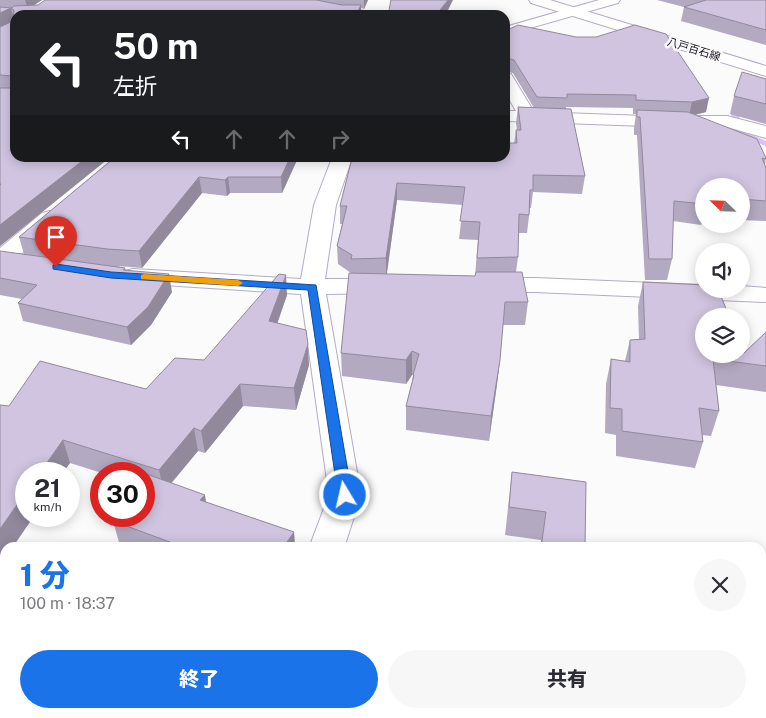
<!DOCTYPE html>
<html lang="ja">
<head>
<meta charset="utf-8">
<style>
  body { margin:0; font-family:"Public Sans","Noto Sans JP",sans-serif; background:#f7f7f7; color:#2b2b33; height:100vh; display:flex; flex-direction:column; font-size:19px; white-space:nowrap }
  * { box-sizing:border-box; margin:0 }
  p { font-size:16px; color:#7c7c81 }
  .icon { flex:none; width:28px; height:28px; fill:none; stroke:currentColor; stroke-width:2; stroke-linecap:round; stroke-linejoin:round }
  .map { position:relative; flex:1; overflow:hidden }
  .panel { position:absolute; left:0px; top:542px; width:766px; height:176px; display:flex; flex-direction:column; background:#fff; border-radius:15px 15px 0 0; box-shadow:0 2px 12px #0003 }
  .panel>* { flex:none }
  .banner { position:absolute; left:10px; top:10px; width:500px; height:152px; border-radius:15px; box-shadow:0 2px 12px #0003; background:#202124; color:#fff; overflow:hidden }
  .needle { width:32px; rotate:293deg }
  .tools { position:absolute; left:695px; top:178px; display:grid; gap:10px }
  .tools a { display:grid; place-items:center; width:55px; height:55px; border-radius:50%; background:#fff; box-shadow:0 2px 12px #0003; font-size:25px }
  .speed { position:absolute; left:15px; top:462px; display:flex; gap:10px; font-size:25px; font-weight:700; text-align:center }
  .speed>* { display:grid; place-content:center; width:65px; height:65px; border-radius:50%; background:#fff; box-shadow:0 2px 12px #0003; line-height:1 }
  .speed small { font-size:12px; font-weight:400 }
  .speed .limit { border:8px solid #d22; background:#fff; color:#111 }
  .pin { position:absolute; display:grid; place-items:center; width:42px; height:42px; color:#fff; margin:-51px -21px; border-radius:50% 50% 50% 0; rotate:-45deg; box-shadow:0 0 5px #0007 }
  .pin .icon { rotate:45deg }
  .me { position:absolute; width:55px; margin:-28px; rotate:351deg; stroke-linejoin:round; filter:drop-shadow(0 0 4px #0008) }
  .turn { display:flex; align-items:center; gap:18px; height:105px; padding:0 20px; font-size:22px }
  .turn .icon { width:65px; height:65px; stroke-width:2.5 }
  .turn b { display:block; font-size:35px; line-height:42px }
  .lanes { display:flex; align-items:center; height:48px; padding:0 20px; background:#0003; justify-content:center; gap:25px; direction:ltr }
  .lanes .off { opacity:.35 }
  .round { display:grid; place-items:center; flex:none; width:52px; height:52px; border-radius:26px; background:#f7f7f7 }
  .summary { display:flex; align-items:center; justify-content:space-between; height:85px; padding:0 20px }
  h1 { font-size:30px; font-weight:800; line-height:38px; color:#1a73e8 }
  .primary-button { display:flex; gap:10px; margin-top:auto; padding:10px 20px }
  .primary-button a { flex:1; height:58px; border-radius:30px; background:#1a73e8; color:#fff; font-size:20px; font-weight:800; line-height:58px; text-align:center }
  .primary-button a+a { background:#f7f7f7; color:#2b2b33 }
  .map>svg:first-child { display:block }
</style>
</head>
<body>
<div class="map">
<svg width="766" height="718" viewBox="0 0 766 718">
  <rect width="100%" height="100%" fill="#fbfbfb"/>
  <g fill="none" stroke-linecap="round" stroke-linejoin="round">
    <path fill="#d9c1f9" fill-rule="evenodd" d="M766 94V99L739 112 741 130 766 141V146L735 134 732 129 731 111Z"/>
    <defs>
      <path id="minor" d="M280 0H307L364 11 371 15H343L287 4Z
        M599 0H620L618 3 505 35V27Z
        M505 72 511 74 534 112 673 117 680 120 699 116H727L766 126V138L727 127 687 128 680 125 673 127 505 121V111H516L505 92Z
        M332 158H352L336 205 325 279H385L394 281 397 286 394 291 385 293 326 294 361 495 344 548H309L329 495 301 294 133 283 124 281 121 276 124 271 133 269 301 279 314 205Z
        M50 211 58 213 61 218 58 223 9 264 0 266V248L42 213Z
        M488 278H535L704 285V289H741V286L766 288V302L535 292H488L479 290 476 285 479 280Z
        M246 714H288L286 718H244Z"/>
      <path id="major" d="M529 0H550L766 66V76L531 3Z"/>
    </defs>
    <use href="#minor" stroke="#b6abc6" stroke-width="2"/>
    <use href="#major" stroke="#b6abc6" stroke-width="2"/>
    <use href="#minor" fill="#fff" fill-rule="evenodd"/>
    <use href="#major" fill="#fff" fill-rule="evenodd"/>
  </g>
  <path fill="#b3a9c1" fill-rule="evenodd" d="M0 0H42L34 5 317 0H368L364 9 361 8V15H15V158H109L0 246Z
    M657 0H766V45L681 21 684 7Z
    M505 31 576 37H596L706 112 695 115 766 158 765 165 766 168V221L741 220V186H704V218L701 225 673 221 672 259 667 280H645L637 135H634V128L636 114H633V108L566 107V109L585 176 582 194 533 192 531 208H530L527 233H518V257L516 272 528 302 525 325H503L497 384 489 441 406 430V406L412 382 413 375H412L406 384 342 376 341 353 351 273 338 264 337 246 342 224H340V206L352 158 514 143 516 130H517L516 123 518 107 534 108 513 73 505 71ZM397 200 463 205 459 239 478 240 475 276 387 274Z
    M766 79V124L730 114 734 96Z
    M114 158H298L282 193H230L227 196 202 193 142 268 117 266 125 268 126 270 172 292 151 325 131 345 23 321 18 303 22 299 0 295V251L81 262 24 254 19 237Z
    M643 282 744 353 766 332V392L716 385 719 411 711 436 702 435 703 442 695 468 616 456V435L605 433 606 384 611 359 625 361 630 340 639 339 638 306Z
    M287 295 277 323 309 365 296 410 243 406 205 453 198 451 171 483 206 502 294 532 295 548H125L120 546 113 521 114 519 113 516H144V474H105L70 463 26 516H34L12 548H5V558L0 566V405L9 406 146 389 204 360Z
    M512 472 585 548H540L541 540 505 535Z
    M761 570H766V636H761Z
    M636 714H753L754 718H637Z"/>
  <path fill="#92899d" d="M25 0H42L28 9Z
    M364 0H368L364 9Z
    M448 0H453L448 10 445 15H436Z
    M361 5V15H356Z
    M11 8 14 20 0 27V13Z
    M507 58 506 70 505 71V59Z
    M709 98 706 112 689 116 692 102Z
    M86 158H109L0 246V225Z
    M290 158H298L282 193 281 177Z
    M199 177 202 193 142 268 139 251Z
    M228 177 230 193 227 196 225 180Z
    M397 183V200L386 278V258Z
    M169 274 172 292 151 325 131 345 127 327Z
    M286 275 287 295 271 342 269 321Z
    M308 344 309 365 296 410 294 388Z
    M412 351V375L406 384V360Z
    M500 360 497 384 489 441 491 416Z
    M240 384 243 406 205 453 201 431Z
    M194 428 198 451 164 492 159 470Z
    M63 440 70 463 62 474H39Z
    M26 492V516H34L12 548H5V558L0 566V529Z
    M205 495 209 520 200 500Z
    M294 532 295 548H283Z"/>
  <path fill="#d0c4e0" stroke="#92899d" d="M45 0H316L342 5H361L356 15H15V158H86L0 225V185L1 184H0V88H13V76L0 75V27L13 21 14 10 11 8 0 13V7L12 8 14 6 38 5Z
    M391 0H448L436 15H388Z
    M706 0H766V30L684 7Z
    M518 25 576 37H596L635 25 666 34 709 98 692 102 636 100V95L567 94V98L537 97 514 60 507 58 505 59V31Z
    M742 72 766 79V104L734 96Z
    M518 107 571 109 585 176 533 175V190H530L529 215 519 214 518 257 477 258 480 222 460 221 465 187 397 183 386 258 351 259 352 255 337 246 347 206H340L352 158H505V143H517L516 130H521Z
    M637 110 688 112 757 139 766 158V159L762 158 766 168V201L741 199V186H704V204L674 201 672 259H649L640 117H637Z
    M114 158H290L281 177H228L225 180 199 177 139 251 107 249 19 237Z
    M0 251 125 268 123 270 169 274 148 307 127 327 18 303 37 285 0 278Z
    M476 272H522L528 302H505L500 360 491 416 406 406 414 375H413L419 354 412 351 406 360 341 353 349 273 475 276Z
    M279 274 286 275 269 321 306 330 308 344 294 388 240 384 201 431 194 428 159 470 63 440 39 474H26V492L0 529V405L9 406 40 361 146 389 175 358 204 360Z
    M643 282 704 285V289H718L729 316H704V354H741V345L744 353 766 332V366L713 359 719 411 699 408 703 442 622 431V409L610 408 611 359 630 362V340L645 339Z
    M141 472 205 495 200 500 294 532 283 548H186L113 521 116 516H144V474H140Z
    M512 472 586 482 585 548H541L546 512 509 507Z
    M761 570H766V610H761Z
    M310 714H490L489 718H308Z
    M648 714H753L754 718H649Z"/>
  <path fill="#1a73e8" stroke="#114b97" d="M56 264 111 272 316 285 352 495 350 499H340L338 495 308 290 111 278 53 269V265Z"/>
  <path fill="#f59e0b" d="M144 274 238 280 243 283 238 286 141 279V275Z"/>
  <g text-anchor="middle" dominant-baseline="central" stroke-width="5" stroke-linejoin="round" paint-order="stroke">
    <g font-size="11" fill="#1b1620" stroke="#fbfbfb">
      <text transform="translate(694 49) rotate(17)">八戸百石線</text>
    </g>
  </g>
</svg>
<div class="tools">
<a><svg class="needle" viewBox="-14 -14 28 28"><path d="M0-13l5 13h-10z" fill="#e53935"/><path d="M0 13l5-13h-10z" fill="#7c7c81"/></svg></a>
<a><svg class="icon" aria-label="sound" viewBox="0 0 24 24"><path d="M4 9h4l5-4v14l-5-4H4zM17 9q2 3 0 6"/></svg></a>
<a><svg class="icon" aria-label="layers" viewBox="0 0 24 24"><path d="M12 4l9 5-9 5-9-5zM3 14l9 5 9-5"/></svg></a>
</div>
<div class="speed"><div>21<small>km/h</small></div><div class="limit">30</div></div>
<div class="pin" style="left:56px;top:267px;background:#d93025"><svg class="icon" aria-label="arrive" viewBox="0 0 24 24"><path d="M6 21V4h12l-3 4 3 4H6"/></svg></div>
<svg class="me" style="left:345px;top:495px" viewBox="-20 -20 40 40"><circle r="17" fill="#1a73e8" stroke="#fff" stroke-width="3"/><path d="M0-11L8 9 0 5-8 9z" fill="#fff"/></svg>
<div class="banner">
<div class="turn"><svg class="icon" aria-label="left" viewBox="0 0 24 24"><path d="M17 20v-9H6M10 6l-5 5 5 5"/></svg><div><b>50 m</b>左折</div></div>
<div class="lanes"><svg class="icon" aria-label="left" viewBox="0 0 24 24"><path d="M17 20v-9H6M10 6l-5 5 5 5"/></svg><svg class="icon off" aria-label="ahead" viewBox="0 0 24 24"><path d="M12 20V5M6 11l6-6 6 6"/></svg><svg class="icon off" aria-label="ahead" viewBox="0 0 24 24"><path d="M12 20V5M6 11l6-6 6 6"/></svg><svg class="icon off" aria-label="right" viewBox="0 0 24 24"><path d="M7 20v-9h11M14 6l5 5-5 5"/></svg></div>
</div>
<section class="panel">
<div class="summary"><div><h1>1 分</h1><p>100 m · 18:37</p></div><a class="round"><svg class="icon" aria-label="close" viewBox="0 0 24 24"><path d="M6 6l12 12M18 6L6 18"/></svg></a></div>
<div class="primary-button"><a>終了</a><a>共有</a></div>
</section>
</div>
</body>
</html>
